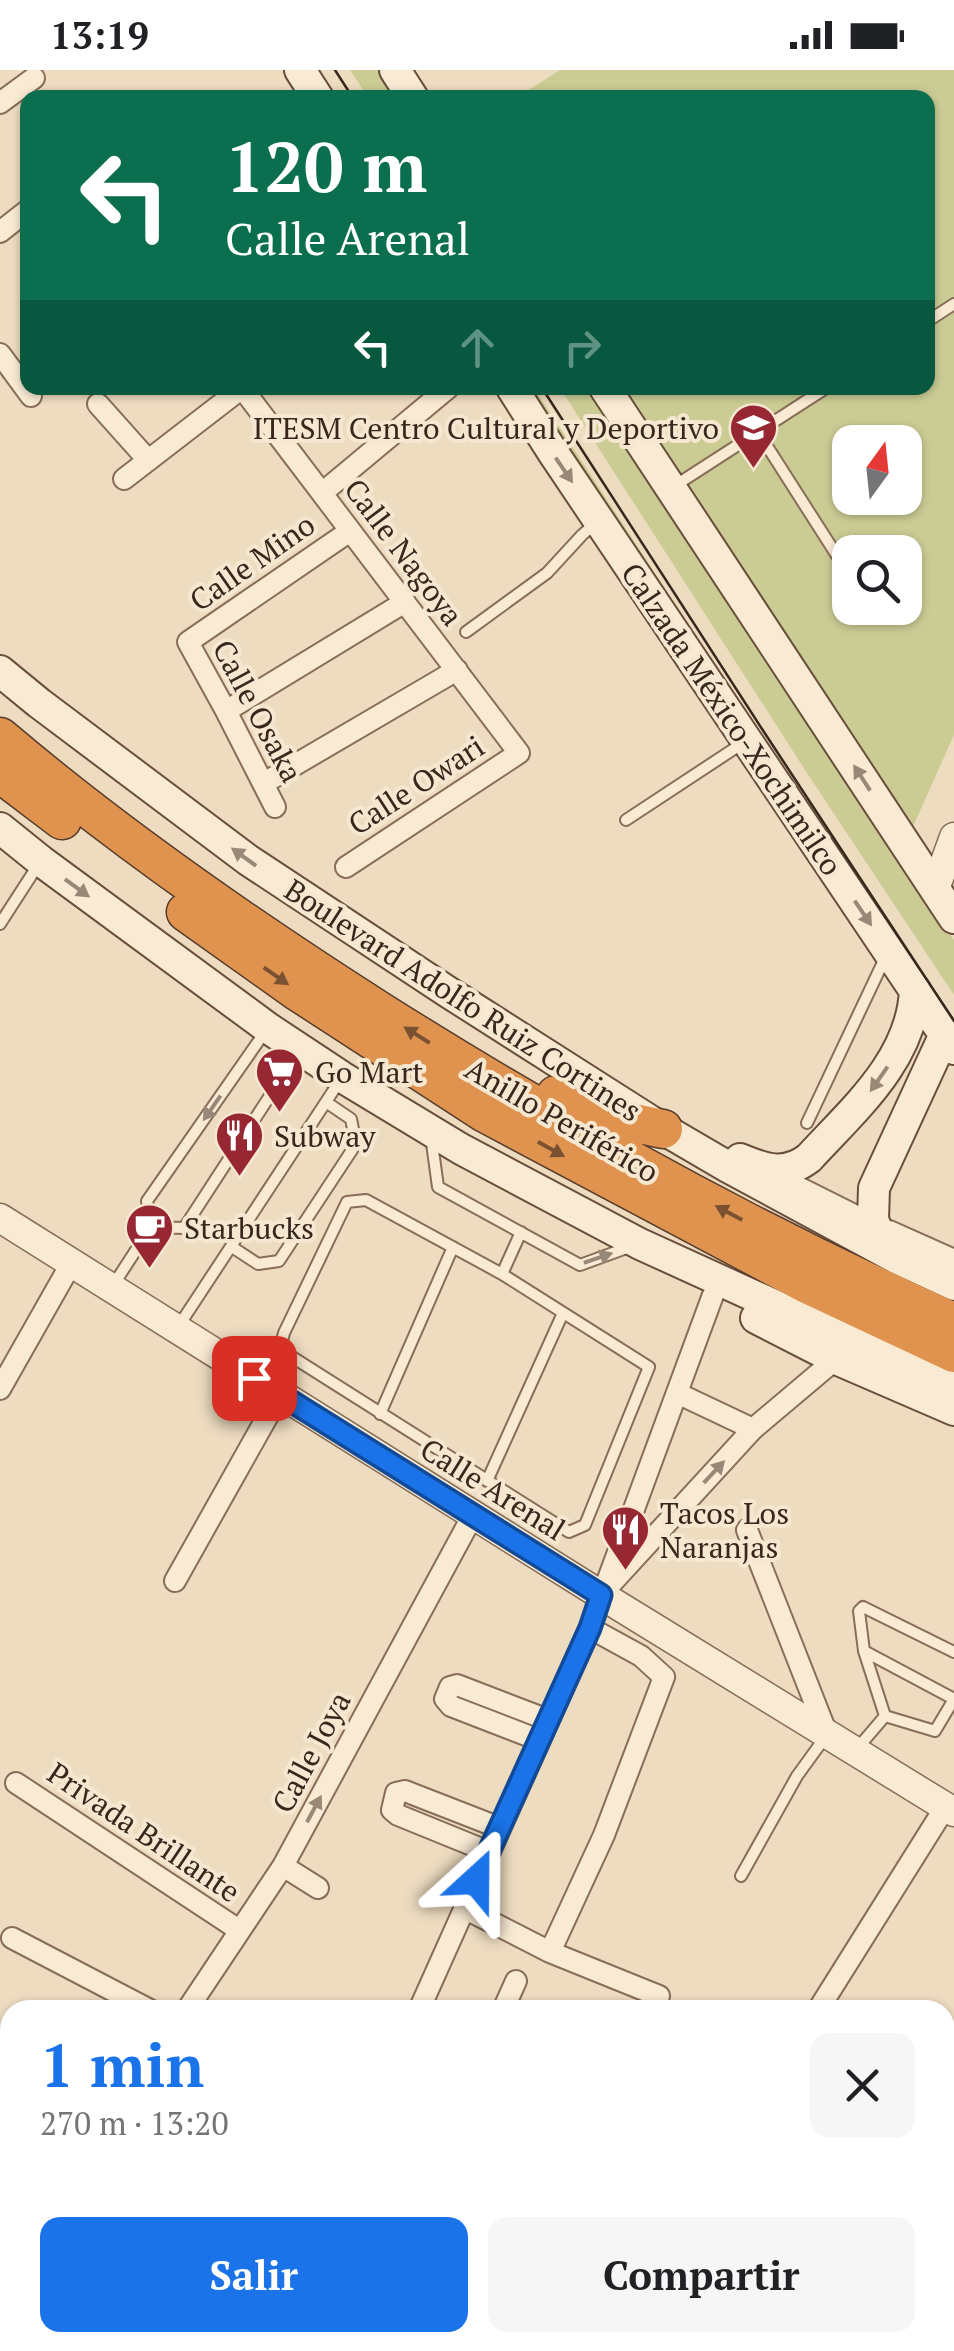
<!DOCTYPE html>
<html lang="es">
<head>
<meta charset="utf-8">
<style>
  body { margin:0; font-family:"PT Serif",serif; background:#f6f6f6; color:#202124; height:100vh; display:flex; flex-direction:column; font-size:38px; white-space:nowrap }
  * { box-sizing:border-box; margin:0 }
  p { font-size:32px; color:#757577 }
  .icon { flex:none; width:55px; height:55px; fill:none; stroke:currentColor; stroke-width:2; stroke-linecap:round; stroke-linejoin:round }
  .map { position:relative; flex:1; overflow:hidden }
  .sheet { position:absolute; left:0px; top:1930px; width:955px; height:352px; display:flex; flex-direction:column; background:#fff; border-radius:30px 30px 0 0; box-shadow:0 2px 8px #0004 }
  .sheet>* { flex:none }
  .guide { position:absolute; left:20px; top:20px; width:915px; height:305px; border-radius:20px; box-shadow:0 2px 8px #0004; background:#0b6e4f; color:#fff; overflow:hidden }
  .needle { width:65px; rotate:15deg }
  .fabs { position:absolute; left:832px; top:355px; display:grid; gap:20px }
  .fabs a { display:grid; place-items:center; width:90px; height:90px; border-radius:20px; background:#fff; box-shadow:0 2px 8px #0004; font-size:50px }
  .pin { position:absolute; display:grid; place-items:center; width:85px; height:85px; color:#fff; margin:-42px; border-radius:20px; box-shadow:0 5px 15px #0006 }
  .me { position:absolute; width:110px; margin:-55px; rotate:24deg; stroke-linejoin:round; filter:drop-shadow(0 0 8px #0008) }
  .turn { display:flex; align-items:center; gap:35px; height:210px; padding:0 40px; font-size:45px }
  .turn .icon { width:130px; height:130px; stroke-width:2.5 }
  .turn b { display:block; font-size:70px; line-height:85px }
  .lanes { display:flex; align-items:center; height:95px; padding:0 40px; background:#0003; justify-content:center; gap:50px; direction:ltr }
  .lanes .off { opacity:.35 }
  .round { display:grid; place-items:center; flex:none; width:105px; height:105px; border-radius:20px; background:#f6f6f6 }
  .head { display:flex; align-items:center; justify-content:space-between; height:170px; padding:0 40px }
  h1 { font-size:60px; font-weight:700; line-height:75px; color:#1a73e8 }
  .primary-button { display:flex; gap:20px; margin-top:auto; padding:20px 40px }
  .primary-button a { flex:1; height:115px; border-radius:20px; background:#1a73e8; color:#fff; font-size:40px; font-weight:700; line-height:115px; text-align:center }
  .primary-button a+a { background:#f6f6f6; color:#202124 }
  .status { display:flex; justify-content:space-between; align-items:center; height:70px; padding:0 50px; background:#fff; direction:ltr }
  .status svg { height:28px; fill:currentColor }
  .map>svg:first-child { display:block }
</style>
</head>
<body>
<div class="status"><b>13:19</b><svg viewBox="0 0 49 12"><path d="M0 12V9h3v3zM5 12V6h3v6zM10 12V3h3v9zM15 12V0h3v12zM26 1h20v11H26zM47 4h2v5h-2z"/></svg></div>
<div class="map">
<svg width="954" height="2281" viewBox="0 0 954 2281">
  <rect width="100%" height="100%" fill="#eedcc0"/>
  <path fill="#cbcc94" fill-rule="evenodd" d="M350 0H383L401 27H368Z
    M560 0H954V665L907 770 615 318H928V28H516ZM850 372H905V428H850ZM850 482H905V538H850Z
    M525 318H534L881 850Z
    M560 318H594L954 870V925L807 703Z"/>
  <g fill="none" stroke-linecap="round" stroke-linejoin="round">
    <defs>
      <path id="service" d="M928 251 954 234
        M758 362 850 506
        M676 415 826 318
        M466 562 547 503 582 465 598 451
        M626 750 746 671
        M0 854 40 792
        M807 1053 886 886
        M431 1066 438 1117 580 1195 632 1176
        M366 1130 502 1204 649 1297 585 1455 569 1462 289 1285 281 1275 284 1263 347 1132Z
        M151 1157 184 1158 299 981
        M232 1177 258 1194 279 1191 356 1074 351 1049 326 1032
        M502 1204 521 1162
        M112 1217 151 1157 147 1131 267 959
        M178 1257 339 1012
        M380 1344 453 1177
        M487 1411 563 1243
        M885 1646 864 1581 859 1541 863 1537 954 1582
        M856 1680 885 1646 935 1661 954 1629 864 1581
        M741 1806 797 1706 826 1666"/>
      <path id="minor" d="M0 33 34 8
        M0 162 28 140
        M0 284 31 326
        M242 318 519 683 346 797
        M98 334 148 390
        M124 409 242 318
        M322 423 448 318
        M226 641 405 532
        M264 713 457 600
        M275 737 226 641 188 572 350 461
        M768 1102 860 1148
        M889 1161 954 1190
        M0 1319 72 1192
        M677 1323 753 1359
        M747 1460 827 1664
        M175 1511 280 1324
        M609 1516 753 1359 843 1283
        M539 1670 451 1636 445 1629 450 1617 457 1615 548 1650
        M16 1713 239 1860
        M489 1782 398 1745 392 1740 396 1723 405 1721 500 1758
        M283 1796 318 1818
        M464 1838 550 1882 659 1926
        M12 1868 150 1940
        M550 1882 604 1765 664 1607 641 1586 590 1558
        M187 1940 283 1796 473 1445
        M419 1940 590 1558 713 1225
        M503 1940 516 1911
        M818 1940 946 1736
        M0 2003 10 2008
        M945 2062 954 2050
        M0 2136 10 2141
        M264 2272 283 2281
        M659 2272 675 2281
        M909 2272 929 2281
        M29 2281 30 2272
        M325 2281 329 2272"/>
      <path id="tertiary" d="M935 819 954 767
        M0 1148 601 1525 954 1742"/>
      <path id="secondary" d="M300 0 318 28
        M395 0 413 28
        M512 318 554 384 954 979
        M605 318 954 848
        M0 601 39 633 248 790 448 922 663 1059 728 1097 898 1189 954 1215
        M0 758 41 791 268 958 342 1007 461 1079 640 1174 954 1317
        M740 1089C766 1100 786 1106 809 1088 853 1040 912 990 915 920
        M896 1187 882 1171 873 1150 874 1118 945 964
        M756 1248 836 1289 954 1340"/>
      <path id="motorway" d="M0 667C119 768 249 858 381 942 565 1058 755 1163 954 1252
        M0 703 62 750
        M186 842 297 921 485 1043 805 1213 954 1283
        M556 1025 616 1049 663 1059"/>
    </defs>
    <use href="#service" stroke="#886d58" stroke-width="14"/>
    <use href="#minor" stroke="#886d58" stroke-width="24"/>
    <use href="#tertiary" stroke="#886d58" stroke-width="31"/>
    <use href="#secondary" stroke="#694e3b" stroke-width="34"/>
    <use href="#motorway" stroke="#553c2c" stroke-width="41"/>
    <use href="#service" stroke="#f9ead3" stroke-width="10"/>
    <use href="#minor" stroke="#f9ead3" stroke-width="20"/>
    <use href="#tertiary" stroke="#f9ead3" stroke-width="28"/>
    <use href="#secondary" stroke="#f9ead3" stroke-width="30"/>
    <use href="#motorway" stroke="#df934f" stroke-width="38"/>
    <path stroke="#37271d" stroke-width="2.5" d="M335 0 353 28
      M542 318 764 662 954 951"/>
  </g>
  <defs><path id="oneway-solid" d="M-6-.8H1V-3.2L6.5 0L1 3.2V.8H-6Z" transform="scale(2.5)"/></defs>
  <g fill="#988878">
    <use href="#oneway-solid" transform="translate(564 400) rotate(56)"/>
    <use href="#oneway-solid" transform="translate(862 708) rotate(-123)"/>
    <use href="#oneway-solid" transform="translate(244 787) rotate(-144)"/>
    <use href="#oneway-solid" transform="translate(77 818) rotate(36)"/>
    <use href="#oneway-solid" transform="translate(863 843) rotate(56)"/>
    <use href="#oneway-solid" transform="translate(879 1009) rotate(125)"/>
    <use href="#oneway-solid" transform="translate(212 1038) rotate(125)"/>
    <use href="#oneway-solid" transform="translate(598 1188) rotate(-19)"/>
    <use href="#oneway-solid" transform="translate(714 1402) rotate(-47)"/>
    <use href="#oneway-solid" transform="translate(314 1739) rotate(-62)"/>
  </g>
  <g fill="#7a5231">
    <use href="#oneway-solid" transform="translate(276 906) rotate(35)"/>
    <use href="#oneway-solid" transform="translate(417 965) rotate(-148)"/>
    <use href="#oneway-solid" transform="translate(551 1079) rotate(29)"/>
    <use href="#oneway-solid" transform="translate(729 1143) rotate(-152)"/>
  </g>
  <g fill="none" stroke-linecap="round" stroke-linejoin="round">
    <defs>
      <path id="route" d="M254 1308 601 1525 590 1558 476 1810"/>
    </defs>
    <use href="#route" stroke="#114b97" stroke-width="25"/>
    <use href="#route" stroke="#1a73e8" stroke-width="18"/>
  </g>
  <defs>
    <symbol id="university-pin" viewBox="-11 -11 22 30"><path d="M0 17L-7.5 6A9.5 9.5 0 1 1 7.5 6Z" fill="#972732" stroke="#f6e7d0"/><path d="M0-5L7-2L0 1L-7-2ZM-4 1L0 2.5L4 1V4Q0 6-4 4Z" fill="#fff"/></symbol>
    <symbol id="supermarket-pin" viewBox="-11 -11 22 30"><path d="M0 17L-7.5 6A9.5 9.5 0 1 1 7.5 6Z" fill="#972732" stroke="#f6e7d0"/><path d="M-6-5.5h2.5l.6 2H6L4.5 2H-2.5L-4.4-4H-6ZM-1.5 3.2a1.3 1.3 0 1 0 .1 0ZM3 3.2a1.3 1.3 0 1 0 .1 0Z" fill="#fff"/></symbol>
    <symbol id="restaurant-pin" viewBox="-11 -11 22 30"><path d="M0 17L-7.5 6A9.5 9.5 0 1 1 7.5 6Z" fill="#972732" stroke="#f6e7d0"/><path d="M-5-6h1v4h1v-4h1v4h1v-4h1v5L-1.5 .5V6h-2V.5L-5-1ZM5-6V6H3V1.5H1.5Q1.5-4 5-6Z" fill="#fff"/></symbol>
    <symbol id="cafe-pin" viewBox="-11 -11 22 30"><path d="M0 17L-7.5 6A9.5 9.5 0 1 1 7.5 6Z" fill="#972732" stroke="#f6e7d0"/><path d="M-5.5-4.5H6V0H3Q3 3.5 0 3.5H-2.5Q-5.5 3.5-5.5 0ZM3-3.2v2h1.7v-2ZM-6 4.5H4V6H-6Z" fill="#fff"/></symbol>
  </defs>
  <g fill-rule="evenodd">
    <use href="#university-pin" x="726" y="330" width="55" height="75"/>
    <use href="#supermarket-pin" x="252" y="974" width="55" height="75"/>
    <use href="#restaurant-pin" x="212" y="1038" width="55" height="75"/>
    <use href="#cafe-pin" x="122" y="1130" width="55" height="75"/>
    <use href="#restaurant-pin" x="598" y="1432" width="55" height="75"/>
  </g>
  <g text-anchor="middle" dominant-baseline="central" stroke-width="8" stroke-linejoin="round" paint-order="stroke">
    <g font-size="30" fill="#37271d" stroke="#f6e7d0" text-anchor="start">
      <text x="719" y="358" text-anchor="end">ITESM Centro Cultural y Deportivo</text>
      <text x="315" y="1002">Go Mart</text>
      <text x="274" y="1066">Subway</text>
      <text x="184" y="1158">Starbucks</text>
      <text x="660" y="1443">Tacos Los<tspan x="660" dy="34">Naranjas</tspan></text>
    </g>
    <g font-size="30" fill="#37271d" stroke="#f6e7d0">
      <text transform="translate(404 482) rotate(53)">Calle Nagoya</text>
      <text transform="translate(252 492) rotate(-35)">Calle Mino</text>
      <text transform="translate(258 641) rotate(62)">Calle Osaka</text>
      <text transform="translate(732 649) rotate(56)">Calzada México-Xochimilco</text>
      <text transform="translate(416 715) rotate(-33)">Calle Owari</text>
      <text transform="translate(463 930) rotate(33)">Boulevard Adolfo Ruiz Cortines</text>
      <text transform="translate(562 1050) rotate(30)">Anillo Periférico</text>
      <text transform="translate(493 1419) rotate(32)">Calle Arenal</text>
      <text transform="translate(311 1682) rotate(-62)">Calle Joya</text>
      <text transform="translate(144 1762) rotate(34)">Privada Brillante</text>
    </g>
  </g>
</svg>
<div class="fabs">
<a><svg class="needle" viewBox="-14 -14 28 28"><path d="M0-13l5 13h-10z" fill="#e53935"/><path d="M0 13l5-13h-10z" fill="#757577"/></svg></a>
<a><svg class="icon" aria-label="search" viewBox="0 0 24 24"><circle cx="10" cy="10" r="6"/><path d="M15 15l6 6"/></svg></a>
</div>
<div class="pin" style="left:254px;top:1308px;background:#d93025"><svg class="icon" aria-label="arrive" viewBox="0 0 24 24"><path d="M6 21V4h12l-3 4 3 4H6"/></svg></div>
<svg class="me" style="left:476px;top:1810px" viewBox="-20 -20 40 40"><path d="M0-17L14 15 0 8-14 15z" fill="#1a73e8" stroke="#fff" stroke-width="4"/></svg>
<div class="guide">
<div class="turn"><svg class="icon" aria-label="left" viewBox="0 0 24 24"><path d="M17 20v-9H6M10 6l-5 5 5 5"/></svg><div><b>120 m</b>Calle Arenal</div></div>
<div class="lanes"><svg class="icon" aria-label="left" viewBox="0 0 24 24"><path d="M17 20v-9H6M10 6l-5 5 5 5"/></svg><svg class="icon off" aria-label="ahead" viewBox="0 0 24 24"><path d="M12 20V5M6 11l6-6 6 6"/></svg><svg class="icon off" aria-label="right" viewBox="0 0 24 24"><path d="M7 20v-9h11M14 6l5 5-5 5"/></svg></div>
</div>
<section class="sheet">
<div class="head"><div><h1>1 min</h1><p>270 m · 13:20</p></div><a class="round"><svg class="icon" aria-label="close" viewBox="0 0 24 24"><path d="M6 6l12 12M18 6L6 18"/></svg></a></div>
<div class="primary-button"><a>Salir</a><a>Compartir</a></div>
</section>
</div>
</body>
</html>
